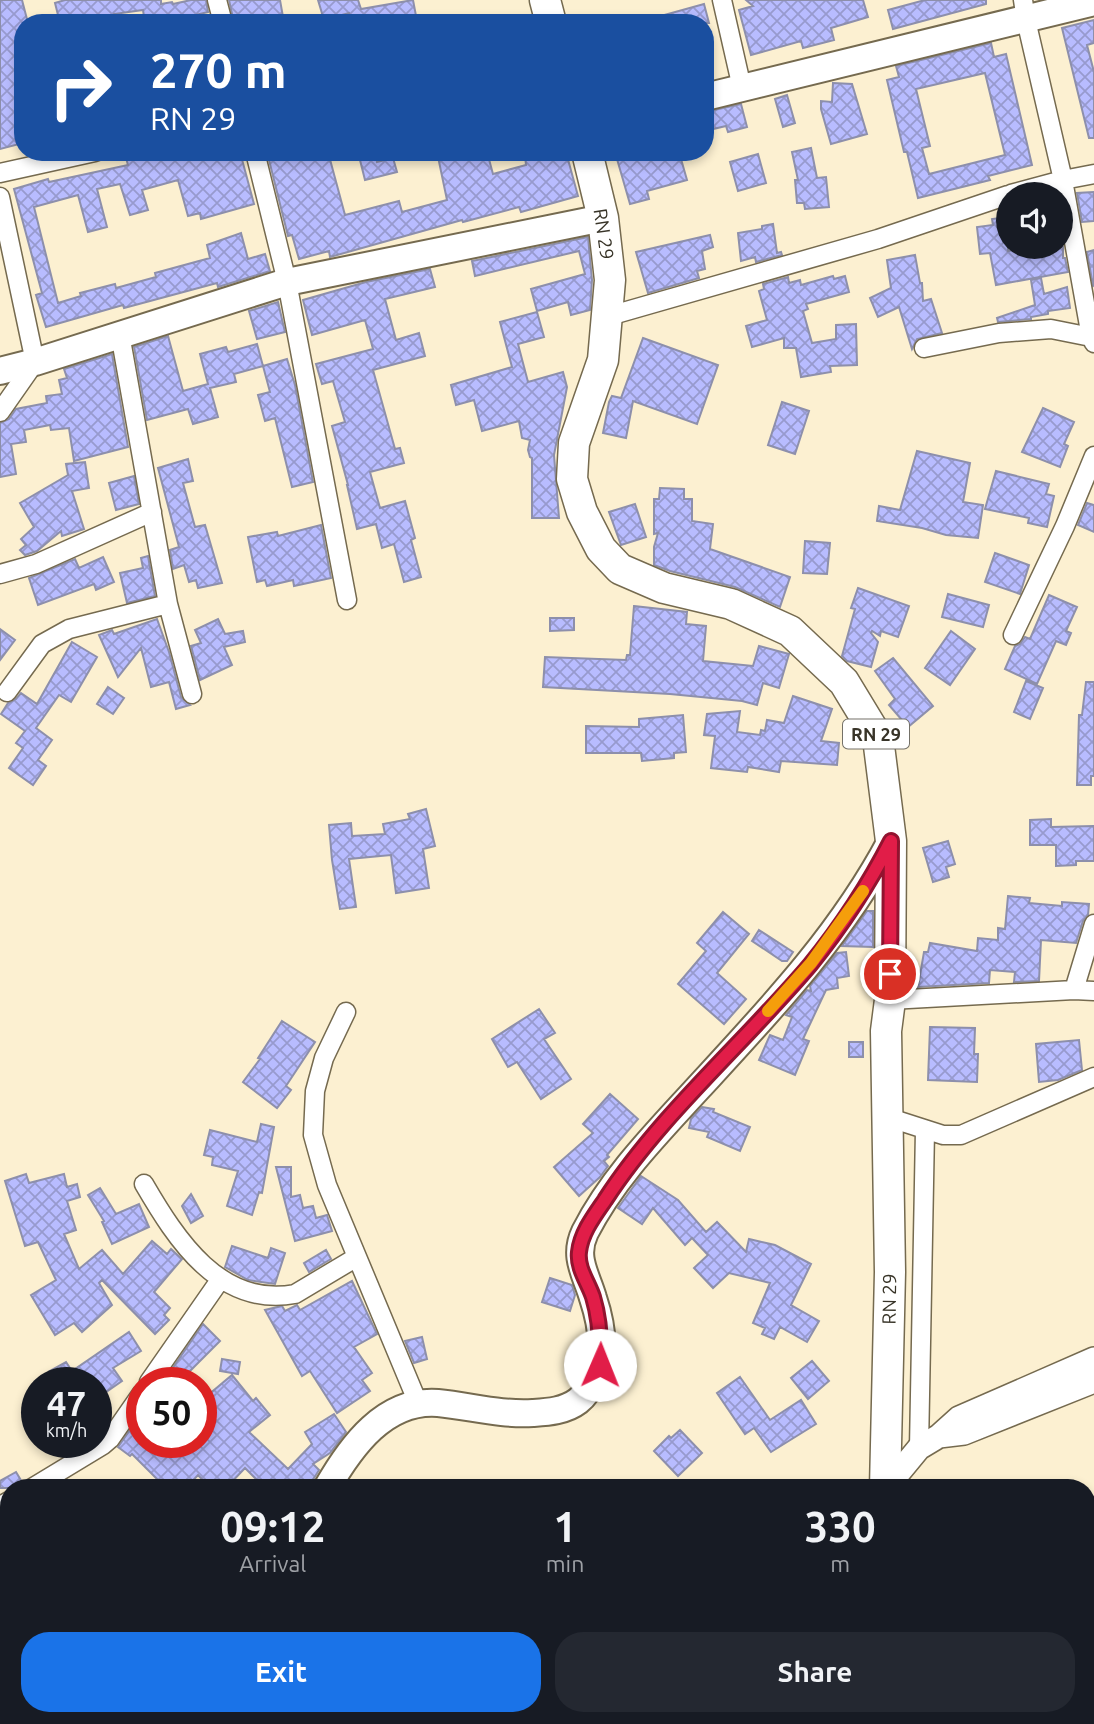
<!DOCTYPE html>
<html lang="en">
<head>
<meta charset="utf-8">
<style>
  body { margin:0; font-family:Ubuntu,sans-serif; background:#242831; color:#f1f3f6; height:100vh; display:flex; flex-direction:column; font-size:26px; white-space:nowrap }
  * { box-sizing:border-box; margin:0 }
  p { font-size:23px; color:#9ea1a6 }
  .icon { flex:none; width:38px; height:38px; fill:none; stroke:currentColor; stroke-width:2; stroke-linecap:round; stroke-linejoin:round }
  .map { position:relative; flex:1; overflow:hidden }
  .drawer { position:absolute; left:0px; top:1479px; width:1096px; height:247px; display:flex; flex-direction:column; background:#171b24; border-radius:28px 28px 0 0; box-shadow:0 4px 10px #0003 }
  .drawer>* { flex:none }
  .guide { position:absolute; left:14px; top:14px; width:700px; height:147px; border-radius:28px; box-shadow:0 4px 10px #0003; background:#1a4fa0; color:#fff; overflow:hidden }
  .fabs { position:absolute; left:996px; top:182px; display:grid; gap:14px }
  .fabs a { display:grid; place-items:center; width:77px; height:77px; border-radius:50%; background:#171b24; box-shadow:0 4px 10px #0003; font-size:35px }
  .speed { position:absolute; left:21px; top:1367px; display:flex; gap:14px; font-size:35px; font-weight:700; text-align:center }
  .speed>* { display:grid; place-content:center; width:91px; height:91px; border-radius:50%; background:#171b24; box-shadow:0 4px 10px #0003; line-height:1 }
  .speed small { font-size:18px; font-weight:400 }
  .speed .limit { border:10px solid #d22; background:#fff; color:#111 }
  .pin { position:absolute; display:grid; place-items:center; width:60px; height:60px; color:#fff; margin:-30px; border:4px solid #fff; border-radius:50%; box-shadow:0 2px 7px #0007 }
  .me { position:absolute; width:77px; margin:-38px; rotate:1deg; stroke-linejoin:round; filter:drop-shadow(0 0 5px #0008) }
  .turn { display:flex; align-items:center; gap:24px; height:147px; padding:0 21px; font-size:32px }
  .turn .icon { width:91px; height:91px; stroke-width:2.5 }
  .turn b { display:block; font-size:49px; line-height:60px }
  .eta { display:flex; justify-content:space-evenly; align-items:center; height:119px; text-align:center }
  .eta b { font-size:42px; font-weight:700; line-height:49px }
  .action { display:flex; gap:14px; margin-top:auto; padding:14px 21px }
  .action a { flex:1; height:80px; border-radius:28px; background:#1a73e8; color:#fff; font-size:28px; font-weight:700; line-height:80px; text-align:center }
  .action a+a { background:#242831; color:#f1f3f6 }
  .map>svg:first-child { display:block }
</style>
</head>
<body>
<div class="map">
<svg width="1094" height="1724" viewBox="0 0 1094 1724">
  <defs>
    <pattern id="building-cross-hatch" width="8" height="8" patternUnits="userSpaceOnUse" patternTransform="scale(1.75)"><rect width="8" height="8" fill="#b8bcff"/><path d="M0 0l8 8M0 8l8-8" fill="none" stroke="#979ace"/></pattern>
  </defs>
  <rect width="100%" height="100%" fill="#fcf0d1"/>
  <path fill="url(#building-cross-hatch)" stroke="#8d8fab" stroke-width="2" fill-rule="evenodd" d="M0 0H22L28 23H23V143L0 149Z
    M65 0H161V4L172 2 173 4 191 0H206L208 12 175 20V23H145L143 10 114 14 115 23H60L55 3Z
    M229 0H280L283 17 253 23H234Z
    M318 0H358L361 9 413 0 417 21 406 23H352L349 13 324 20Z
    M746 0H863L868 17 831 28 834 40 803 48 801 41 751 55 739 10 753 6Z
    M925 0H986V4L893 29 888 10Z
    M704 4 709 23H651L650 19Z
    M1094 20V43L1087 45 1094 72V138H1089L1062 28Z
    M991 43 994 57 1006 54 1032 165 988 176 990 180 918 198 907 152H904L887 80 899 77 896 66ZM985 73 1005 155 929 174 922 148 930 146 916 89Z
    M833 83 852 84 867 134 831 144 821 109V101L832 102Z
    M787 95 795 123 783 127 775 99Z
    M741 104 747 127 728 132 726 126 705 131V112Z
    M811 148 817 178 826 177 829 207 805 209 804 203H797L795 180H798L792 152Z
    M148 152H154L155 157 174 152H240L254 204 201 219 200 213 188 216 178 180 142 190 148 210 130 215 120 184 97 189 107 227 88 232 78 195 34 207 58 303 81 296 80 293 115 284 116 288 156 277 155 273 210 258 207 245 241 233 248 259 265 254 270 271 218 287 217 283 124 308 123 305 46 327 36 295 42 293 14 189 48 179 49 182 128 165 126 158Z
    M267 152H328L345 215 399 201 402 212 447 200 437 152H487L493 174 526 165 525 156 566 152 578 196 521 212 519 207 463 222 462 220 330 257 329 251 299 259 292 235 288 236Z
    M358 152H376L377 162 393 158 397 172 365 180Z
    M615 152H679L687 180 647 191 649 199 630 204Z
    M758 154 766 183 738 191 730 162Z
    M1094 192V221L1082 222 1077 193Z
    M1008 217V251L1029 247H1063V258H1065L1068 272 996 285 990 253 980 254 977 227 993 225 992 219Z
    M773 224 777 253 781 252 782 255 756 262 755 257 741 261 738 233 762 229V226Z
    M710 235 713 247 702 251 705 269 697 271 699 278 648 293 636 252Z
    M588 237 592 280 590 310 571 315 568 302 537 311 531 289 585 274 579 251 475 276 472 261Z
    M1094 250V285L1093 286 1087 252Z
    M915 255 920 283H922L923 301 931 299 942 333 917 339 912 349 899 307 878 317 870 298 891 288 887 260Z
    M430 269 435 287 385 299 396 340 419 333 425 356 373 370 395 449 400 448 404 463 370 472 380 508 405 501 415 538 411 540 421 577 404 582 394 544 382 548 376 524 357 529 347 485H348L332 426 345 422 333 381 322 384 316 364 373 349 365 320 312 335 303 300 366 282Z
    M833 276 834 279 845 276 849 292 806 304 808 309 803 311 812 343 836 339V325L856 324 857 365 830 366 831 372 801 377 796 348H784V338L752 347 746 326 767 320 759 291 764 289 763 284 788 277 789 283 800 280 801 285Z
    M1041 278 1044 294 1067 287 1070 308 1048 311V314L1031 317V319L998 322 997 318 1035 305 1031 280Z
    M278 302 285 332 257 339 249 311Z
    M537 312 544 337 518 344 528 382 563 372 567 387 554 455 559 518H532V458L530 457 528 450 530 440 522 438 519 421 482 431 474 400 456 405 451 385 512 367 500 322Z
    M168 336 183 391 208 384 200 354 226 347 228 352 257 344 263 366 234 374 236 382 210 388 218 417 193 424 188 409 147 420 134 347Z
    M643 338 718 365 697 424 633 401 626 438 603 433 609 402 612 396 621 398Z
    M112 354 128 447 74 461 69 428 51 430 50 425 24 430 26 442 11 444 16 474 0 477V423L9 419 16 409 47 403 46 396 62 394 59 380 67 378 64 369Z
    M287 359 295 385 313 482 292 487 275 418 265 421 258 395 270 392 263 366Z
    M782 402 809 411 795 454 768 445Z
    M1043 408 1074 422 1064 444 1068 446 1060 467 1022 452Z
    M917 451 970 463 963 502 983 505 978 538 946 535 922 528 877 521 879 506 900 510Z
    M188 459 193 481 183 483 195 527 205 525 222 583 198 588 196 580 189 582 184 565 173 569 170 550 179 547 158 468Z
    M85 462 89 488 72 491 84 529 62 536 61 531 37 551 25 555 20 550 26 545 21 539 34 527 20 503 68 475 66 464Z
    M996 471 1049 484 1046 494 1054 496 1047 527 1028 523 1029 518 985 509Z
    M134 476 139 504 116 510 109 483Z
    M660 488 684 489V499H692V521L713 524 710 549 790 577 780 607 735 587 670 571 654 565V547L658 533 654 534V499H659Z
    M1087 503 1094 505V532L1078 525Z
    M635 504 646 537 621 545 609 512Z
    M321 525 331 578 294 586 293 580 267 586 265 580 257 582 248 537 277 532 278 536Z
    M805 541 830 543 827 574 803 573Z
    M995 553 1029 565 1020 594 985 582Z
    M148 556 155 596 127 603 120 573 143 568 141 558Z
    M103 557 114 582 96 590 94 584 38 605 29 578 75 559 79 568Z
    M858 588 909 606 898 637 881 631 880 636 872 631 871 633 878 642 871 667 847 661 842 656 855 609 851 608Z
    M948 594 989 605 983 627 942 617Z
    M1049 595 1077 607 1066 631 1071 633 1066 645 1056 641 1037 684 1005 669 1015 646 1020 644 1025 637 1030 639Z
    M634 606 687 612 686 624 706 626 703 661 753 666 759 646 789 654 779 688 763 683 757 705 742 701 670 694 543 687 545 657 626 660 627 655H630Z
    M550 618H574V630L550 631Z
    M157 619 169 652 181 697 190 705 176 709 169 682 151 687 141 648 118 677 99 635 112 630 114 634Z
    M218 619 225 634 243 631 245 642 224 647 232 665 200 680 191 646 201 643 195 630Z
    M0 629 15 640 0 660Z
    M951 631 975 649 950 685 925 668Z
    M72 642 97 657 71 702 59 695 36 728 52 740 38 760 46 766 33 785 9 768 23 748 16 743 25 731 1 714 8 703 16 699 21 693 37 704Z
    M893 658 933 706 908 727 889 705 895 699 875 671Z
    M1026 681 1043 688 1030 719 1014 712Z
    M1086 682H1094V776H1091V785H1077L1079 715H1082Z
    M108 687 124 698 113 714 97 704Z
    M793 696 832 709 821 741 839 743 837 765 781 761 779 772 748 767 747 772 711 768 715 736 704 735 707 714 740 711 737 732 760 735 761 730 765 731 767 720 784 723Z
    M683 715 686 752 674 753V758L642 761 641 753H586V726L639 727V719Z
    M426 809 435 846 423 849 429 888 396 893 391 855 349 859 356 907 340 909 332 860 329 825 351 823 352 836 385 834 383 824 410 819 408 814Z
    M1051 819V827L1094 826V861H1076V865L1056 866V845H1030V820Z
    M948 841 955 864 946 867 949 877 933 882 923 848Z
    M1008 896 1030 898 1029 903 1062 906V902L1089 904 1088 915 1083 921 1076 943 1041 940 1039 981 1014 982 1015 972 990 970 989 983 918 987 924 952H928L930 943 977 951 978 938 998 940V928L1005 929Z
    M867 911H873V947L842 946Z
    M723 912 749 934 717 973 746 999 724 1024 678 984 706 951 697 943Z
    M759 930 793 952 787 961H782L752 941Z
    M846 952 849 976 837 978 838 988 826 990 803 1039 809 1041 795 1075 759 1060 770 1035 783 1040 792 1017 786 1015 807 990 811 991 810 986 837 953Z
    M539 1009 555 1033 544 1039 571 1079 541 1099 517 1062 508 1067 492 1039Z
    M282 1021 315 1042 286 1086 291 1090 277 1108 243 1082 260 1059 258 1058Z
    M930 1027 975 1028 974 1054H978L977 1082 928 1080Z
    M1079 1040 1082 1070 1058 1080 1039 1082 1036 1044Z
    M849 1042H863V1057H849Z
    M610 1094 638 1119 607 1155 609 1157 604 1161 608 1166 600 1177 579 1196 554 1167 593 1133 583 1124Z
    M702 1107 714 1109 713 1112 750 1127 740 1151 707 1137 709 1132 689 1128 691 1119Z
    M261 1124 274 1127 262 1193 259 1192 252 1215 227 1206 238 1171 212 1165 213 1157 204 1155 210 1130 257 1142Z
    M276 1167H291V1197L300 1195 303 1208 313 1206 316 1218 327 1215 332 1231 295 1241Z
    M26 1174 29 1183 64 1174 67 1187 77 1184 80 1197 67 1201 76 1230 64 1234 79 1269 102 1250 123 1274 152 1241 167 1254 171 1249 182 1259 154 1292 170 1308 164 1315 169 1320 155 1334 102 1280 99 1283 112 1305 82 1332 74 1323 55 1335 31 1295 56 1280 38 1242 25 1246 5 1181Z
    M641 1176 678 1200 706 1232 717 1222 746 1252 749 1239 775 1245 811 1264 791 1305 819 1321 807 1342 780 1327 774 1339 762 1334 765 1328 753 1323 770 1283 729 1273 713 1288 694 1268 708 1255 692 1238 685 1245 653 1208 642 1224 618 1208Z
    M100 1188 116 1214 139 1204 149 1227 112 1244 102 1222 104 1221 88 1195Z
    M191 1194 203 1216 191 1223 182 1206Z
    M232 1246 268 1258 271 1248 285 1253 275 1284 248 1280 225 1267Z
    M326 1250 331 1259 309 1272 304 1263Z
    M550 1278 572 1285 575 1295 570 1311 542 1302Z
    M352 1281 377 1334 354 1347 372 1373 362 1380 370 1391 337 1413 310 1371 302 1376 265 1310 282 1306 285 1311 297 1305 300 1310Z
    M203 1324 220 1341 185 1376 191 1382H163Z
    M129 1332 141 1351 113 1368 122 1381 96 1399V1382H56L50 1371 66 1362 72 1371Z
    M422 1337 427 1359 414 1363 405 1341Z
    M222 1359 240 1362 238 1374 220 1371Z
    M812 1361 829 1381 808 1399 791 1378Z
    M232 1375 253 1401 256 1398 270 1415 249 1432 288 1469 312 1444 305 1432 334 1414 346 1432 330 1453 313 1464 319 1470 308 1488H265L245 1468 226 1488H210L198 1475 186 1488H166L132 1454 130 1456 118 1447 142 1413V1442H201V1401Z
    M740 1377 770 1420 801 1400 816 1424 771 1452 754 1428 745 1434 717 1393Z
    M680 1430 702 1453 678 1476 654 1451 669 1436 671 1438Z
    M16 1472 22 1482 21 1488H0V1481Z"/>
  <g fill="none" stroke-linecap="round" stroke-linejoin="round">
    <defs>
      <path id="minor" d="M217 0 223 23
        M722 0 742 88
        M1023 0 1026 20 1063 180 1091 337 1094 343
        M255 152 287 282 347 600
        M0 173 95 152
        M1011 194 1063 180 1094 174
        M0 197 35 362 0 412
        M609 316 878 239 1008 195
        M120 334 168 604 192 694
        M924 348 999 333 1051 329 1091 337
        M0 574 36 564 152 512
        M1013 635 1065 526 1094 456
        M7 692 42 644 69 629 168 604
        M1074 990 1094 991
        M890 1000 1074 990 1094 924
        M346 1012 324 1058 315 1091 313 1135 327 1185 418 1403
        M887 1117 943 1135H961L1094 1077
        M144 1184C176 1239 220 1308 295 1294L357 1257
        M149 1382 220 1280
        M919 1448 925 1130
        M32 1488 103 1445 110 1439 142 1393
        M0 1506 9 1501
        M268 1717 276 1724"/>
      <path id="tertiary" d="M939 1436 964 1433 1094 1381
        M886 1488 919 1448 939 1436 959 1418 1094 1359"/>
      <path id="secondary" d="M705 97 1094 2
        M0 371 35 362 287 282 603 218
        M327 1488C351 1446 385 1399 438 1403 470 1406 500 1415 533 1413 548 1412 565 1411 578 1401 586 1395 592 1384 596 1375 606 1351 601 1322 593 1298 586 1274 573 1257 585 1232 613 1177 658 1132 699 1087 770 1010 842 934 891 841
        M177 1724 187 1717"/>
      <path id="primary" d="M545 0 551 23
        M587 152 603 218 610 280 603 360 574 443 572 479 582 512 601 549 620 569 664 588 731 604 790 631 844 682 878 738 891 841 890 1000 886 1031 890 1272 885 1488
        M881 1724V1717"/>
    </defs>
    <use href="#minor" stroke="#756a4f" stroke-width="21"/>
    <use href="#tertiary" stroke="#756a4f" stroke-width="26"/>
    <use href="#secondary" stroke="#756a4f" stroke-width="30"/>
    <use href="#primary" stroke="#756a4f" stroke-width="33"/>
    <path stroke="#b1a891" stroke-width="2.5" stroke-dasharray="5 5" stroke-linecap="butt" d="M1087 1626 1094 1622
      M931 1717 932 1724"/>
    <use href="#minor" stroke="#fff" stroke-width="18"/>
    <use href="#tertiary" stroke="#fff" stroke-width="23"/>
    <use href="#secondary" stroke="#fff" stroke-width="26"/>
    <use href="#primary" stroke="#fff" stroke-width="30"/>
  </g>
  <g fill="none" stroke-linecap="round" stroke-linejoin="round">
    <defs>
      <path id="route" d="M600 1365C601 1341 600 1320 593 1297 588 1282 577 1268 579 1252 581 1233 594 1216 605 1200 660 1115 744 1043 810 965 840 928 869 884 891 841L890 974"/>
    </defs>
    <use href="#route" stroke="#92132f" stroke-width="18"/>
    <use href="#route" stroke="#e11d48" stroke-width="12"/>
    <path stroke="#f59e0b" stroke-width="12" d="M768 1011 811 963 863 891"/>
  </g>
  <g text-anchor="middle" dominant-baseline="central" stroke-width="6" stroke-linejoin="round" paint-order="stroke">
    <rect fill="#fff" stroke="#747168" stroke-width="2" x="843" y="719.5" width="66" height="29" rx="5"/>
    <g font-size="18" font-weight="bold" fill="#383428">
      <text x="876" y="734">RN 29</text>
    </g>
    <g font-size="19" fill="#383428" stroke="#fff">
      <text transform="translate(604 234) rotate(82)">RN 29</text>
      <text transform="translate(889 1299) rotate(-89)">RN 29</text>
    </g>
  </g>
</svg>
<div class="fabs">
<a><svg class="icon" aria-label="sound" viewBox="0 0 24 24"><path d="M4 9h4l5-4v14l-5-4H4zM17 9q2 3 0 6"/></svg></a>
</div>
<div class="speed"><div>47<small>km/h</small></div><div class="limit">50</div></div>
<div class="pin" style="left:890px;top:974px;background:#d93025"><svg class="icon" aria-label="arrive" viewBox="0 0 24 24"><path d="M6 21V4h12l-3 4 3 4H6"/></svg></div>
<svg class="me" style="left:600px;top:1365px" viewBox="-20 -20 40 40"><circle r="19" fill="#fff"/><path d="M0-13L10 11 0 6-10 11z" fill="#e11d48"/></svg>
<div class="guide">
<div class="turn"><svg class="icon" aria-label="right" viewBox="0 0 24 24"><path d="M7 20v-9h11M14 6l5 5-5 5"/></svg><div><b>270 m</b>RN 29</div></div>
</div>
<section class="drawer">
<div class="eta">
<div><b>09:12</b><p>Arrival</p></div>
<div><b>1</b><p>min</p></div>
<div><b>330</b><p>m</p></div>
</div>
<div class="action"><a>Exit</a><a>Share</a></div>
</section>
</div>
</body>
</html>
